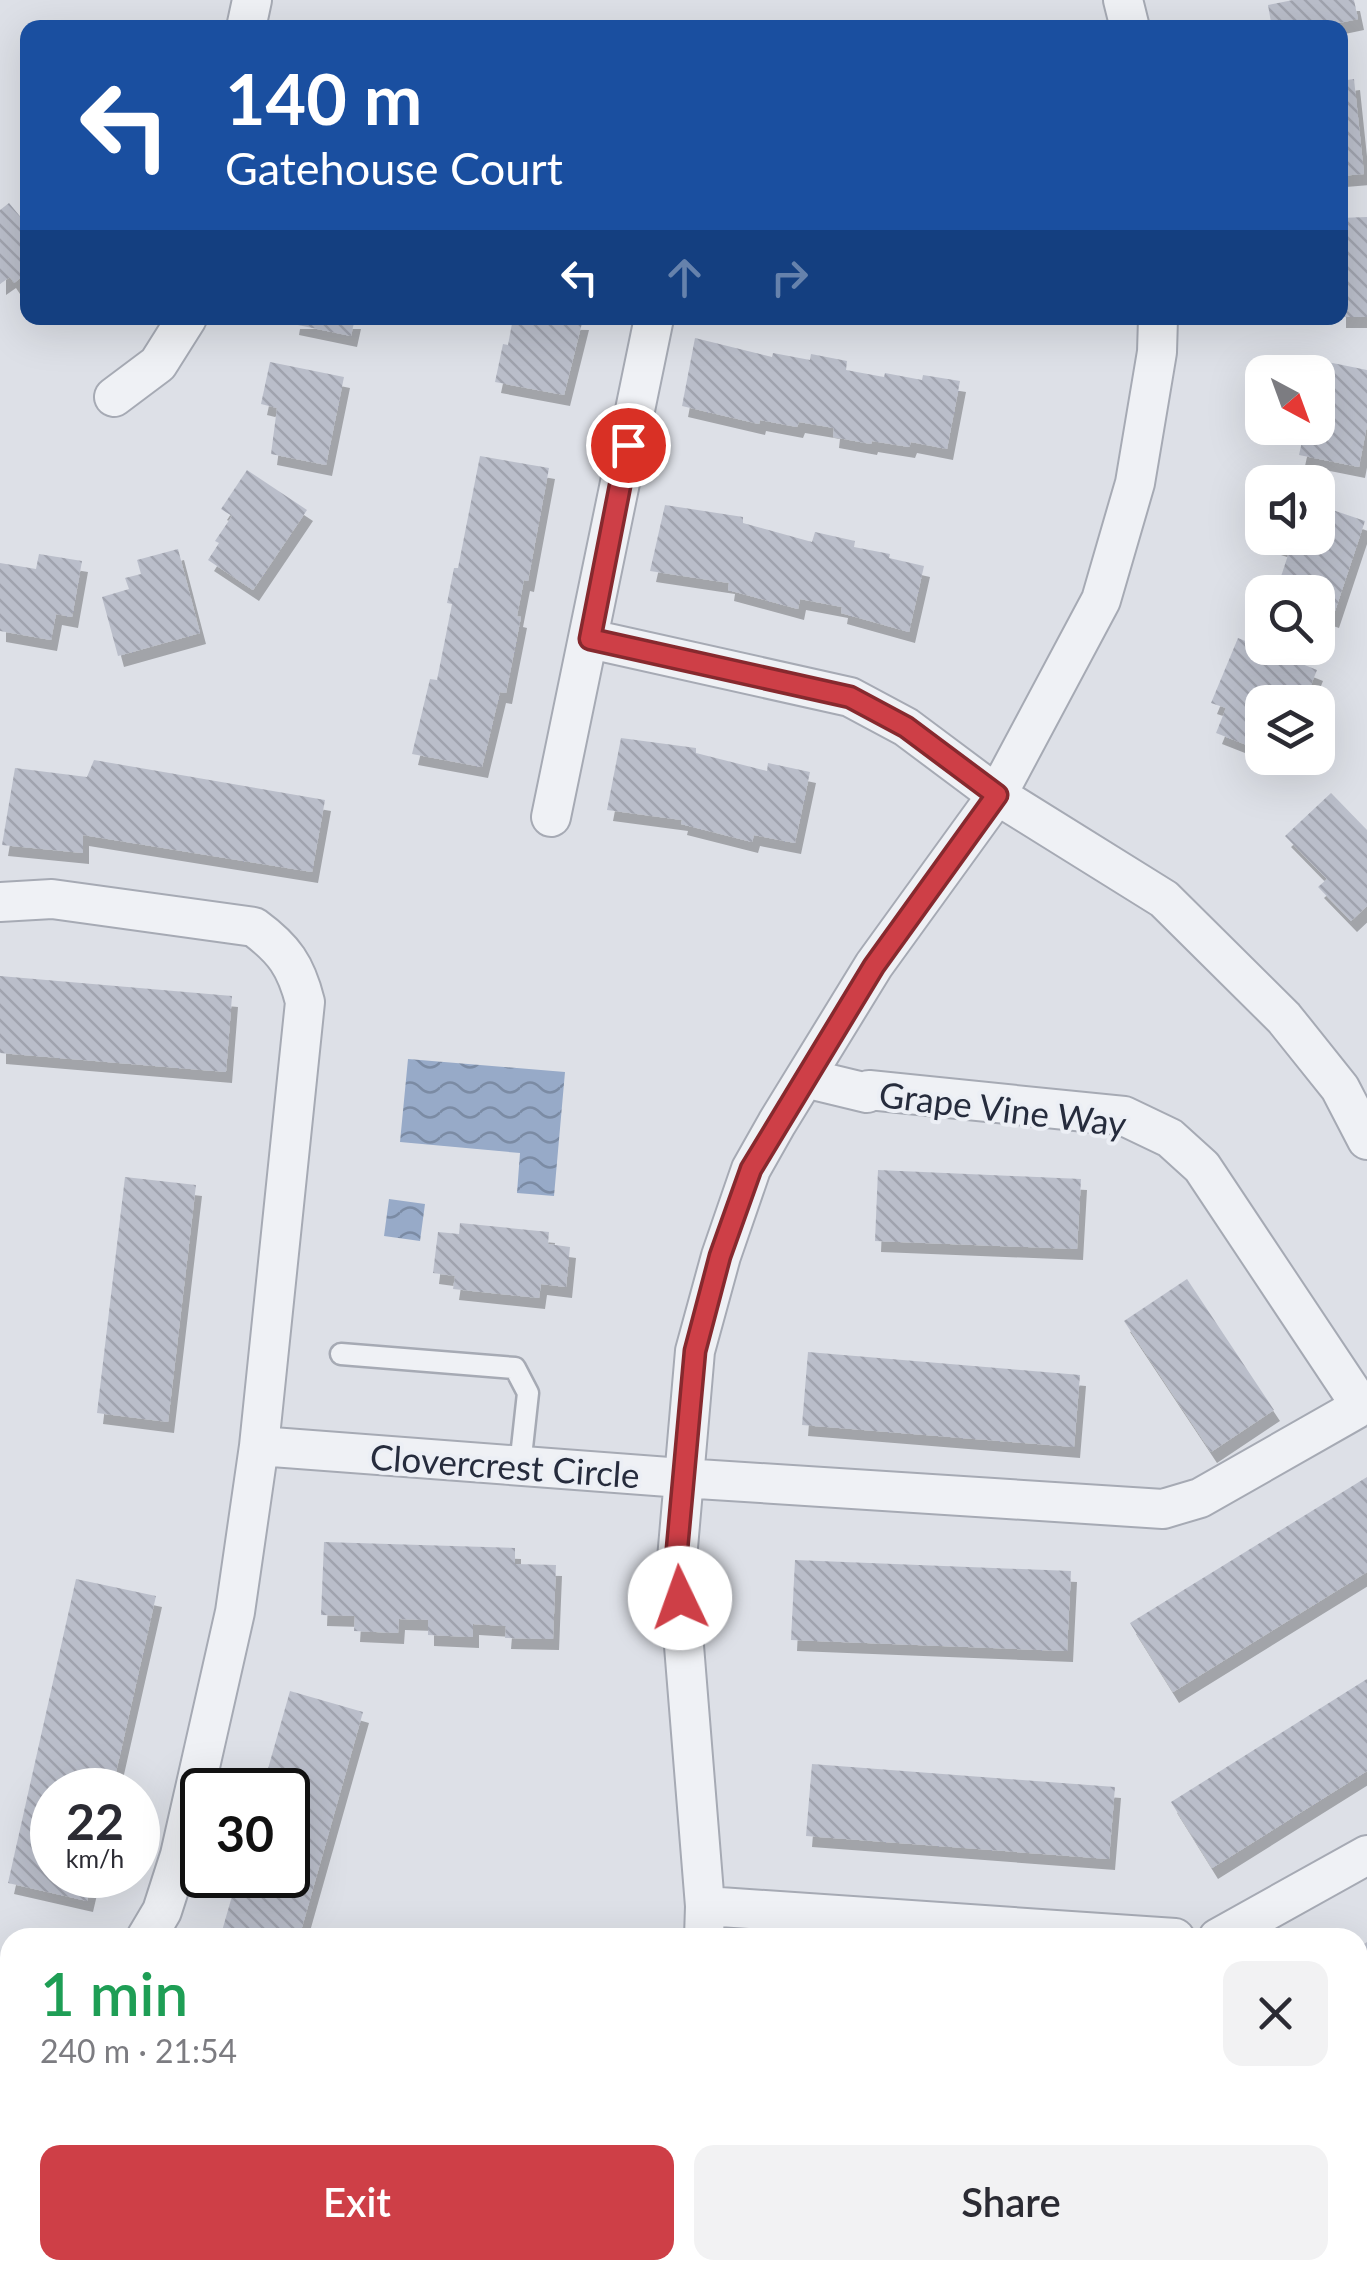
<!DOCTYPE html>
<html lang="en">
<head>
<meta charset="utf-8">
<style>
  body { margin:0; font-family:Lato,sans-serif; background:#f2f2f3; color:#2b2b33; height:100vh; display:flex; flex-direction:column; font-size:38px; white-space:nowrap }
  * { box-sizing:border-box; margin:0 }
  p { font-size:32px; color:#7c7c81 }
  .icon { flex:none; width:55px; height:55px; fill:none; stroke:currentColor; stroke-width:2; stroke-linecap:round; stroke-linejoin:round }
  .map { position:relative; flex:1; overflow:hidden }
  .side { position:absolute; left:0px; top:1928px; width:1368px; height:352px; display:flex; flex-direction:column; background:#fff; border-radius:30px 30px 0 0; box-shadow:0 10px 40px #0002 }
  .side>* { flex:none }
  .top-card { position:absolute; left:20px; top:20px; width:1328px; height:305px; border-radius:20px; box-shadow:0 10px 40px #0002; background:#1a4fa0; color:#fff; overflow:hidden }
  .needle { width:65px; rotate:139deg }
  .fabs { position:absolute; left:1245px; top:355px; display:grid; gap:20px }
  .fabs a { display:grid; place-items:center; width:90px; height:90px; border-radius:20px; background:#fff; box-shadow:0 10px 40px #0002; font-size:50px }
  .speed { position:absolute; left:30px; top:1768px; display:flex; gap:20px; font-size:50px; font-weight:700; text-align:center }
  .speed>* { display:grid; place-content:center; width:130px; height:130px; border-radius:50%; background:#fff; box-shadow:0 10px 40px #0002; line-height:1 }
  .speed small { font-size:25px; font-weight:400 }
  .speed .limit { border:5px solid #111; border-radius:15px; background:#fff; color:#111 }
  .pin { position:absolute; display:grid; place-items:center; width:85px; height:85px; color:#fff; margin:-42px; border:5px solid #fff; border-radius:50%; box-shadow:0 2px 10px #0007 }
  .me { position:absolute; width:110px; margin:-55px; rotate:357deg; stroke-linejoin:round; filter:drop-shadow(0 0 8px #0008) }
  .turn { display:flex; align-items:center; gap:35px; height:210px; padding:0 40px; font-size:45px }
  .turn .icon { width:130px; height:130px; stroke-width:2.5 }
  .turn b { display:block; font-size:70px; line-height:85px }
  .lanes { display:flex; align-items:center; height:95px; padding:0 40px; background:#0003; justify-content:center; gap:50px; direction:ltr }
  .lanes .off { opacity:.35 }
  .round { display:grid; place-items:center; flex:none; width:105px; height:105px; border-radius:20px; background:#f2f2f3 }
  .headline { display:flex; align-items:center; justify-content:space-between; height:170px; padding:0 40px }
  h1 { font-size:60px; font-weight:600; line-height:75px; color:#1e9e55 }
  .button { display:flex; gap:20px; margin-top:auto; padding:20px 40px }
  .button a { flex:1; height:115px; border-radius:20px; background:#ce3f47; color:#fff; font-size:40px; font-weight:600; line-height:115px; text-align:center }
  .button a+a { background:#f2f2f3; color:#2b2b33 }
  .map>svg:first-child { display:block }
</style>
</head>
<body>
<div class="map">
<svg width="1367" height="2279" viewBox="0 0 1367 2279">
  <defs>
    <pattern id="water-waves" width="16" height="10" patternUnits="userSpaceOnUse" patternTransform="scale(2.5)"><rect width="16" height="10" fill="#97aac8"/><path d="M0 5q4-4 8 0t8 0" fill="none" stroke="#7b8ba4"/></pattern>
    <pattern id="building-back-hatch" width="6" height="6" patternUnits="userSpaceOnUse" patternTransform="scale(2.5)"><rect width="6" height="6" fill="#babeca"/><path d="M-1 5l2 2M0 0l6 6M5-1l2 2" fill="none" stroke="#a0a3ae"/></pattern>
    <filter id="shadow"><feDropShadow dx="6" dy="11" stdDeviation="0" flood-color="#0004"/></filter>
  </defs>
  <rect width="100%" height="100%" fill="#dde0e7"/>
  <path fill="url(#water-waves)" d="M408 1059 565 1072 554 1196 517 1193 520 1153 400 1142Z
    M389 1199 425 1204 420 1241 384 1236Z"/>
  <path fill="url(#building-back-hatch)" filter="url(#shadow)" d="M1293 0H1354L1358 19 1339 23V28H1272L1268 5Z
    M1354 79 1364 174 1340 176V81Z
    M9 203 28 226V272L14 283 10 277 0 284V210Z
    M1367 217V317H1340V218Z
    M294 318H355L351 336 293 324Z
    M513 318 583 319 564 395 495 382 503 344 508 345Z
    M695 338 772 357 773 353 810 360 811 354 847 361 846 370 884 377 885 373 922 380 923 375 960 381 947 449 911 442 909 447 872 441 871 444 833 437 834 428 799 422 797 427 760 420 759 424 682 406Z
    M1298 356 1367 370V425L1359 467 1299 455 1305 428H1318V372H1295Z
    M270 362 344 377 326 465 271 454 277 408 261 404Z
    M480 456 549 468 528 581 524 580 517 616 521 617 506 693 500 692 482 767 412 754 430 679 437 680 452 604 447 603 454 568H458Z
    M247 470 307 510 253 590 208 560 219 543 215 541 232 516 221 509Z
    M665 505 743 517V523L812 542 815 532 855 541 854 547 890 554 889 558 924 566 909 632 841 613 842 607 800 599 798 609 728 590 729 583 650 571Z
    M1318 505 1365 521 1333 617 1318 612V592H1276L1290 549 1269 542 1271 538H1318Z
    M178 549 200 633 118 656 102 597 129 589 125 578 141 574 137 560Z
    M39 554 82 561 72 617 56 614 51 640 0 631V563L36 569Z
    M1238 638 1317 670 1304 702H1262V751L1216 733 1226 708 1211 703Z
    M621 738 696 748V753L767 771 768 763 810 772 795 843 754 835 752 842 681 824 682 820 607 810Z
    M94 760 325 800 312 872 83 835V853L2 845 15 768 87 777Z
    M1331 793 1367 830V906L1351 921 1318 887 1327 879 1285 836Z
    M0 976 232 996 226 1072 0 1053Z
    M878 1170 1081 1179 1077 1249 875 1241Z
    M125 1177 196 1185 168 1422 97 1413Z
    M460 1223 549 1232 548 1244 570 1247 566 1287 541 1284 539 1298 453 1289 455 1276 433 1273 438 1232 459 1234Z
    M1187 1279 1274 1410 1211 1452 1124 1321Z
    M808 1352 1080 1375 1074 1447 802 1425Z
    M1367 1477V1572L1173 1692 1130 1623Z
    M324 1542 515 1548V1564L556 1565 553 1639 505 1638 506 1626 473 1624V1637L428 1635V1620L399 1619 398 1633 354 1631 355 1616 321 1615Z
    M795 1560 1071 1571 1067 1651 791 1640Z
    M76 1579 156 1596 112 1790H52V1875H93L87 1901 8 1883Z
    M1367 1679V1771L1212 1868 1171 1802Z
    M290 1691 363 1712 299 1938H220L238 1875H288V1790H262Z
    M812 1764 1115 1787 1109 1859 806 1836Z
    M1367 1942V2033L1358 2039V1948Z
    M0 2094 10 2096V2140L2 2184Z
    M102 2270H207L201 2279H96Z
    M976 2270H1072L1078 2279H981Z"/>
  <g fill="none" stroke-linecap="round" stroke-linejoin="round">
    <defs>
      <path id="service" d="M341 1354 515 1368 528 1393 520 1466"/>
      <path id="minor" d="M1123 0 1130 28
        M246 28 252 0
        M114 397 158 364 187 318
        M590 639 850 697 906 727 997 795 1164 899 1284 1018 1340 1088 1367 1140
        M551 817 654 318
        M0 902 52 899 254 927C284 949 296 966 305 1002L259 1446 235 1612 180 1855 162 1911 146 1938
        M805 1078 867 1093 869 1090 1124 1116 1170 1138 1202 1167 1361 1406
        M259 1446 682 1478 1163 1509 1200 1498 1367 1403
        M705 1906 1175 1938
        M704 1938 705 1906 677 1559 695 1351 721 1256 751 1169 777 1123 874 965 997 795 1101 600 1135 483 1157 352 1158 318
        M1218 1938 1367 1855
        M0 2008H10
        M661 2277 677 2279"/>
    </defs>
    <use href="#service" stroke="#a6aab4" stroke-width="25"/>
    <use href="#minor" stroke="#a6aab4" stroke-width="42"/>
    <use href="#service" stroke="#eff1f5" stroke-width="20"/>
    <use href="#minor" stroke="#eff1f5" stroke-width="38"/>
  </g>
  <g fill="none" stroke-linecap="round" stroke-linejoin="round">
    <defs>
      <path id="route" d="M628 445 590 639 850 697 906 727 997 795 874 966 751 1169 720 1256 695 1351 676 1560 680 1598"/>
    </defs>
    <use href="#route" stroke="#86292e" stroke-width="25"/>
    <use href="#route" stroke="#ce3f47" stroke-width="18"/>
  </g>
  <g text-anchor="middle" dominant-baseline="central" stroke-width="8" stroke-linejoin="round" paint-order="stroke">
    <g font-size="35" fill="#262c3d" stroke="#eceff5">
      <text transform="translate(1003 1108) rotate(7)">Grape Vine Way</text>
      <text transform="translate(505 1465) rotate(4)">Clovercrest Circle</text>
    </g>
  </g>
</svg>
<div class="fabs">
<a><svg class="needle" viewBox="-14 -14 28 28"><path d="M0-13l5 13h-10z" fill="#e53935"/><path d="M0 13l5-13h-10z" fill="#7c7c81"/></svg></a>
<a><svg class="icon" aria-label="sound" viewBox="0 0 24 24"><path d="M4 9h4l5-4v14l-5-4H4zM17 9q2 3 0 6"/></svg></a>
<a><svg class="icon" aria-label="search" viewBox="0 0 24 24"><circle cx="10" cy="10" r="6"/><path d="M15 15l6 6"/></svg></a>
<a><svg class="icon" aria-label="layers" viewBox="0 0 24 24"><path d="M12 4l9 5-9 5-9-5zM3 14l9 5 9-5"/></svg></a>
</div>
<div class="speed"><div>22<small>km/h</small></div><div class="limit">30</div></div>
<div class="pin" style="left:628px;top:445px;background:#d93025"><svg class="icon" aria-label="arrive" viewBox="0 0 24 24"><path d="M6 21V4h12l-3 4 3 4H6"/></svg></div>
<svg class="me" style="left:680px;top:1598px" viewBox="-20 -20 40 40"><circle r="19" fill="#fff"/><path d="M0-13L10 11 0 6-10 11z" fill="#ce3f47"/></svg>
<div class="top-card">
<div class="turn"><svg class="icon" aria-label="left" viewBox="0 0 24 24"><path d="M17 20v-9H6M10 6l-5 5 5 5"/></svg><div><b>140 m</b>Gatehouse Court</div></div>
<div class="lanes"><svg class="icon" aria-label="left" viewBox="0 0 24 24"><path d="M17 20v-9H6M10 6l-5 5 5 5"/></svg><svg class="icon off" aria-label="ahead" viewBox="0 0 24 24"><path d="M12 20V5M6 11l6-6 6 6"/></svg><svg class="icon off" aria-label="right" viewBox="0 0 24 24"><path d="M7 20v-9h11M14 6l5 5-5 5"/></svg></div>
</div>
<section class="side">
<div class="headline"><div><h1>1 min</h1><p>240 m · 21:54</p></div><a class="round"><svg class="icon" aria-label="close" viewBox="0 0 24 24"><path d="M6 6l12 12M18 6L6 18"/></svg></a></div>
<div class="button"><a>Exit</a><a>Share</a></div>
</section>
</div>
</body>
</html>
